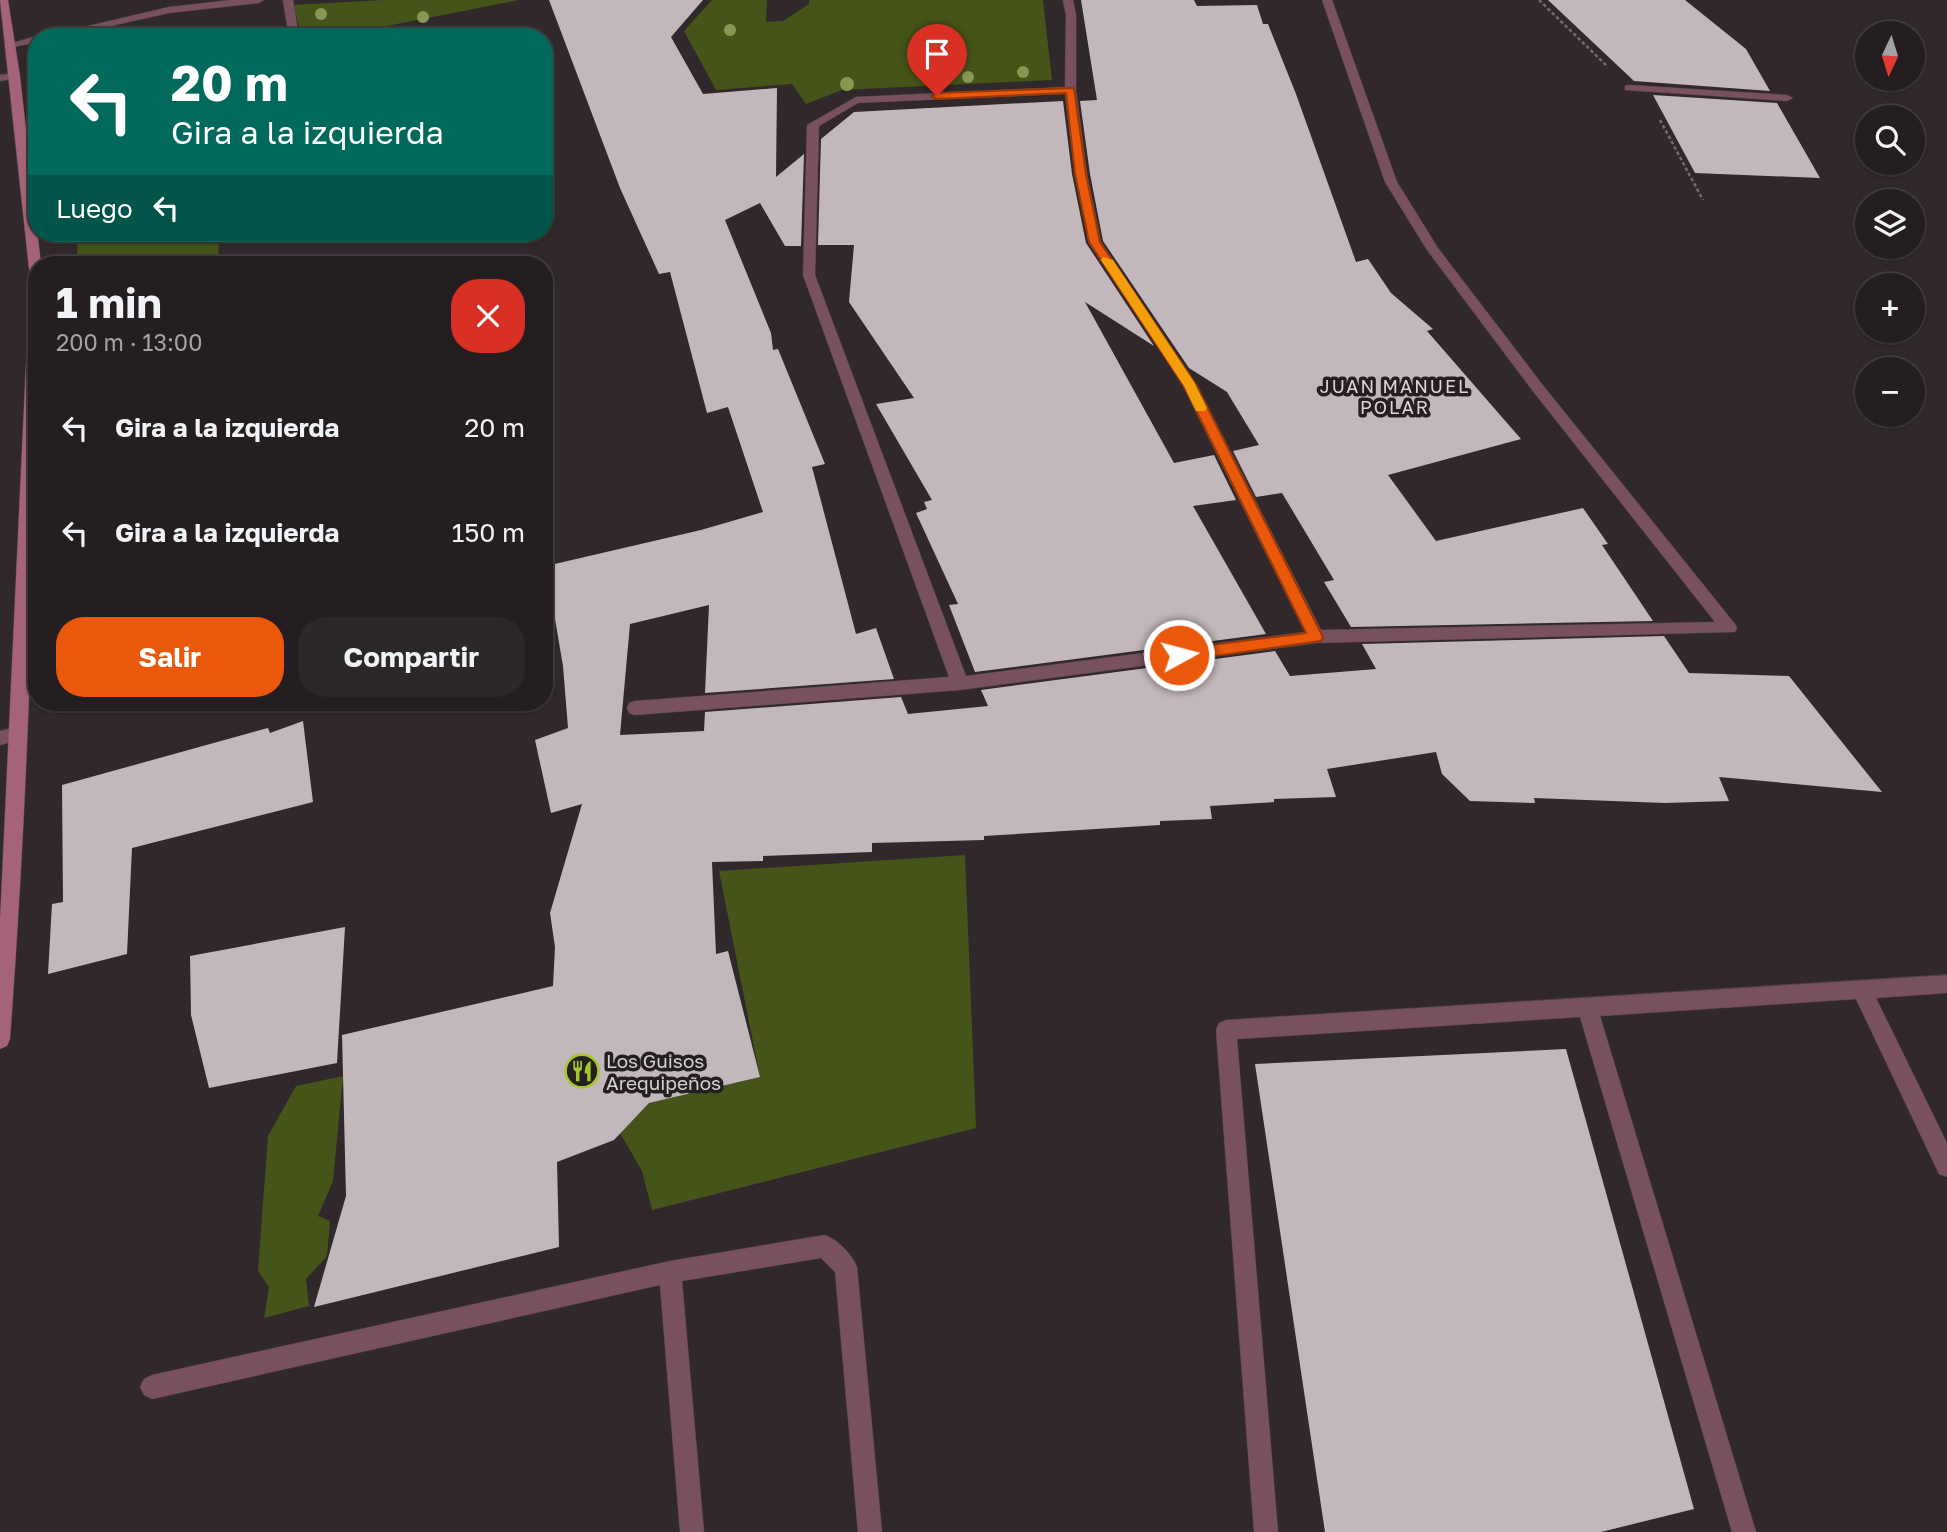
<!DOCTYPE html>
<html lang="es">
<head>
<meta charset="utf-8">
<style>
  body { margin:0; font-family:"Golos Text",sans-serif; background:#2c2729; color:#f1f3f6; height:100vh; display:flex; flex-direction:column; font-size:26px; white-space:nowrap }
  * { box-sizing:border-box; margin:0 }
  p { font-size:23px; color:#a3a2a5 }
  .icon { flex:none; width:38px; height:38px; fill:none; stroke:currentColor; stroke-width:2; stroke-linecap:round; stroke-linejoin:round }
  .map { position:relative; flex:1; overflow:hidden }
  .details { position:absolute; left:28px; top:256px; width:525px; height:455px; display:flex; flex-direction:column; background:#241e20; border-radius:28px; box-shadow:0 2px 5px #0004,0 0 0 2px #413c3e }
  .details>* { flex:none }
  .banner { position:absolute; left:28px; top:28px; width:525px; height:214px; border-radius:28px; box-shadow:0 2px 5px #0004,0 0 0 2px #413c3e; background:#00695c; color:#fff; overflow:hidden }
  .needle { width:46px; rotate:184deg }
  .fabs { position:absolute; left:1855px; top:21px; display:grid; gap:14px }
  .fabs a { display:grid; place-items:center; width:70px; height:70px; border-radius:50%; background:#241e20; box-shadow:0 2px 5px #0004,0 0 0 2px #413c3e; font-size:35px }
  .pin { position:absolute; display:grid; place-items:center; width:60px; height:60px; color:#fff; margin:-72px -30px; border-radius:50% 50% 50% 0; rotate:-45deg; box-shadow:0 0 7px #0007 }
  .pin .icon { rotate:45deg }
  .me { position:absolute; width:77px; margin:-38px; rotate:83deg; stroke-linejoin:round; filter:drop-shadow(0 0 5px #0008) }
  .turn { display:flex; align-items:center; gap:24px; height:147px; padding:0 28px; font-size:32px }
  .turn .icon { width:91px; height:91px; stroke-width:2.5 }
  .turn b { display:block; font-size:49px; line-height:60px }
  .then { display:flex; align-items:center; height:66px; padding:0 28px; background:#0003; gap:14px; font-size:26px }
  .round { display:grid; place-items:center; flex:none; width:74px; height:74px; border-radius:28px; background:#2c2729 }
  .summary { display:flex; align-items:center; justify-content:space-between; height:119px; padding:0 28px }
  h1 { font-size:42px; font-weight:700; line-height:52px }
  .primary-button { display:flex; gap:14px; margin-top:auto; padding:14px 28px }
  .primary-button a { flex:1; height:80px; border-radius:28px; background:#ea580c; color:#fff; font-size:28px; font-weight:700; line-height:80px; text-align:center }
  .primary-button a+a { background:#2c2729; color:#f1f3f6 }
  ul { padding:0; list-style:none }
  li { display:flex; align-items:center; gap:21px; height:105px; padding:0 28px }
  li div { flex:1 }
  li b { display:block; font-size:26px }
  li em { font-style:normal }
  .map>svg:first-child { display:block }
</style>
</head>
<body>
<div class="map">
<svg width="1947" height="1532" viewBox="0 0 1947 1532">
  <rect width="100%" height="100%" fill="#30282a"/>
  <path fill="#455519" d="M383 0H519L331 37H302L293 5Z
    M712 0H767L766 22 783 21 809 4V0H1043L1052 80 842 90 806 104 792 84 716 90 684 31Z
    M78 233H231L219 235 218 264H77Z
    M965 855 976 1128 652 1210 642 1171 620 1133 649 1103 760 1077 719 871Z
    M343 1076 333 1181 318 1216 330 1221 327 1256 306 1279 309 1306 264 1318 269 1287 258 1271 268 1136 296 1086Z"/>
  <path fill="#c2b8bb" d="M549 0H703L671 37 703 94 777 88 776 177 804 154 801 246H785L760 203 725 220 771 333 773 350 778 349 825 464 812 467 856 634 876 628 894 679 705 693 709 605 630 624 620 735 704 731 705 712 901 697 908 714 988 706 981 690 1275 651 1290 676 1376 669 1362 644 1664 636 1689 673 1789 676 1882 792 1719 777 1729 801 1665 803 1534 798 1535 803 1470 801 1442 774 1436 752 1327 769 1336 797 1274 799V802L1210 806 1212 819 1160 821V825L984 836V840L872 843V852L763 856V861L712 862 716 954 728 951 760 1077 649 1103 614 1140 557 1162 559 1247 314 1307 346 1196 342 1035 553 986 555 947 550 913 582 804 551 813 535 740 568 728 563 666 546 566 701 530 763 512 728 407 707 413 670 272 659 274 620 188Z
    M1081 0H1194L1197 6 1257 5 1263 24H1268L1296 94 1356 262 1368 259 1391 293 1433 329 1427 331 1521 439 1388 475 1436 541 1583 508 1608 544 1602 545 1653 621 1351 627 1324 582 1334 580 1282 493 1256 497 1233 451 1259 445 1227 392 1189 368 1103 241 1090 174 1080 101 1097 100Z
    M1548 0H1685L1746 49 1770 91 1634 81Z
    M1653 95 1777 103 1820 178 1695 173Z
    M1063 101 1072 174 1086 243 1154 346 1085 302 1174 463 1214 455 1236 500 1193 506 1266 634 975 672 949 605 958 604 916 513 927 509 924 502 932 500 876 404 914 398 849 302 854 245H818L821 139 854 112Z
    M303 721 313 802 132 848 127 954 48 974 52 904 63 902 62 785 268 728 270 733Z
    M345 927 337 1063 209 1088 191 1015 190 956Z
    M1566 1049 1694 1509 1601 1532H1325L1255 1064Z"/>
  <g fill="none" stroke-linecap="round" stroke-linejoin="round">
    <defs>
      <path id="lane" d="M283 0H293L299 37H289Z
        M1629 85 1787 95 1793 98 1787 101 1625 90V86Z
        M825 1235C838 1240 852 1254 857 1267L882 1532H858L835 1272 821 1258 682 1281 704 1532H680L660 1285 152 1399 144 1395 140 1387 144 1379 152 1375 670 1261Z"/>
      <path id="street" d="M231 0H264L259 3 169 13 62 37H41L169 7Z
        M1063 0H1073L1076 15V90L1087 174 1101 242 1197 385 1321 630 1715 622 1532 390 1427 250 1385 182 1322 0H1332L1397 182 1438 248 1542 384 1735 624 1737 628 1735 632 1316 643 960 690 635 715 629 713 627 708 629 703 635 701 949 677 803 275 807 125 856 97 1065 87 1066 15ZM1065 94 1075 174 1089 242 1183 386 1305 632 966 676 815 275 819 126 858 103Z
        M37 36 41 37H37V42L10 48 5 45Z
        M15 73 19 74V78L0 81V75Z
        M17 727 23 729 26 734 23 739 0 745V731Z
        M1947 975V993L1876 998 1947 1143V1177L1939 1174 1856 999 1600 1016 1756 1532H1732L1580 1017 1237 1039 1278 1532H1254L1216 1030 1219 1023 1226 1020Z"/>
      <path id="secondary" d="M0 0H8L20 76 41 264H37C37 522 29 782 10 1039L7 1046 0 1049V920L30 278Z"/>
    </defs>
    <use href="#lane" stroke="#4b4345" stroke-width="1"/>
    <use href="#street" stroke="#4b4345" stroke-width="1"/>
    <use href="#secondary" stroke="#4b4345" stroke-width="1"/>
    <path stroke="#736c6d" stroke-width="2.5" stroke-dasharray="3.5 2.5" stroke-linecap="butt" d="M1539 0 1608 67
      M1660 120 1703 200"/>
    <use href="#lane" fill="#79505d" fill-rule="evenodd"/>
    <use href="#street" fill="#79505d" fill-rule="evenodd"/>
    <use href="#secondary" fill="#a4637a" fill-rule="evenodd"/>
  </g>
  <g fill="#879852">
    <circle cx="321" cy="14" r="6"/>
    <circle cx="423" cy="17" r="6"/>
    <circle cx="730" cy="30" r="6"/>
    <circle cx="1023" cy="72" r="6"/>
    <circle cx="968" cy="77" r="6"/>
    <circle cx="847" cy="84" r="7"/>
  </g>
  <path fill="#ea580c" stroke="#983908" stroke-width="2" d="M1074 88 1086 174 1100 242 1196 385 1323 637 1321 641 1179 661 1174 659 1172 655 1179 649 1306 633 1184 386 1089 242 1075 174 1066 93 937 99 932 96 937 93Z"/>
  <path fill="#f59e0b" d="M1103 257 1113 260 1194 382 1207 408 1205 411H1196L1184 386 1101 260Z"/>
  <defs>
    <symbol id="restaurant-ring" viewBox="-11 -11 22 22"><circle r="9.5" fill="#261f21" stroke="#a3c926" stroke-width="1.5"/><path d="M-5-6h1v4h1v-4h1v4h1v-4h1v5L-1.5 .5V6h-2V.5L-5-1ZM5-6V6H3V1.5H1.5Q1.5-4 5-6Z" fill="#a3c926"/></symbol>
  </defs>
  <g fill-rule="evenodd">
    <use href="#restaurant-ring" x="563" y="1052" width="38" height="38"/>
  </g>
  <g text-anchor="middle" dominant-baseline="central" stroke-width="7" stroke-linejoin="round" paint-order="stroke">
    <g font-size="18" letter-spacing="2" fill="#dfd5d8" stroke="#261f21">
      <text x="1395" y="386">JUAN MANUEL<tspan x="1395" dy="21">POLAR</tspan></text>
    </g>
    <g font-size="19" fill="#d6d1d2" stroke="#261f21" text-anchor="start">
      <text x="606" y="1060">Los Guisos<tspan x="606" dy="22">Arequipeños</tspan></text>
    </g>
  </g>
</svg>
<div class="fabs">
<a><svg class="needle" viewBox="-14 -14 28 28"><path d="M0-13l5 13h-10z" fill="#e53935"/><path d="M0 13l5-13h-10z" fill="#a3a2a5"/></svg></a>
<a><svg class="icon" aria-label="search" viewBox="0 0 24 24"><circle cx="10" cy="10" r="6"/><path d="M15 15l6 6"/></svg></a>
<a><svg class="icon" aria-label="layers" viewBox="0 0 24 24"><path d="M12 4l9 5-9 5-9-5zM3 14l9 5 9-5"/></svg></a>
<a>+</a>
<a>−</a>
</div>
<div class="pin" style="left:937px;top:96px;background:#d93025"><svg class="icon" aria-label="arrive" viewBox="0 0 24 24"><path d="M6 21V4h12l-3 4 3 4H6"/></svg></div>
<svg class="me" style="left:1179px;top:655px" viewBox="-20 -20 40 40"><circle r="17" fill="#ea580c" stroke="#fff" stroke-width="3"/><path d="M0-11L8 9 0 5-8 9z" fill="#fff"/></svg>
<div class="banner">
<div class="turn"><svg class="icon" aria-label="left" viewBox="0 0 24 24"><path d="M17 20v-9H6M10 6l-5 5 5 5"/></svg><div><b>20 m</b>Gira a la izquierda</div></div>
<div class="then">Luego<svg class="icon" aria-label="left" viewBox="0 0 24 24"><path d="M17 20v-9H6M10 6l-5 5 5 5"/></svg></div>
</div>
<section class="details">
<div class="summary"><div><h1>1 min</h1><p>200 m · 13:00</p></div><a class="round" style="background:#d93025;color:#fff"><svg class="icon" aria-label="close" viewBox="0 0 24 24"><path d="M6 6l12 12M18 6L6 18"/></svg></a></div>
<ul>
<li><svg class="icon" aria-label="left" viewBox="0 0 24 24"><path d="M17 20v-9H6M10 6l-5 5 5 5"/></svg><div><b>Gira a la izquierda</b></div><em>20 m</em></li>
<li><svg class="icon" aria-label="left" viewBox="0 0 24 24"><path d="M17 20v-9H6M10 6l-5 5 5 5"/></svg><div><b>Gira a la izquierda</b></div><em>150 m</em></li>
</ul>
<div class="primary-button"><a>Salir</a><a>Compartir</a></div>
</section>
</div>
</body>
</html>
